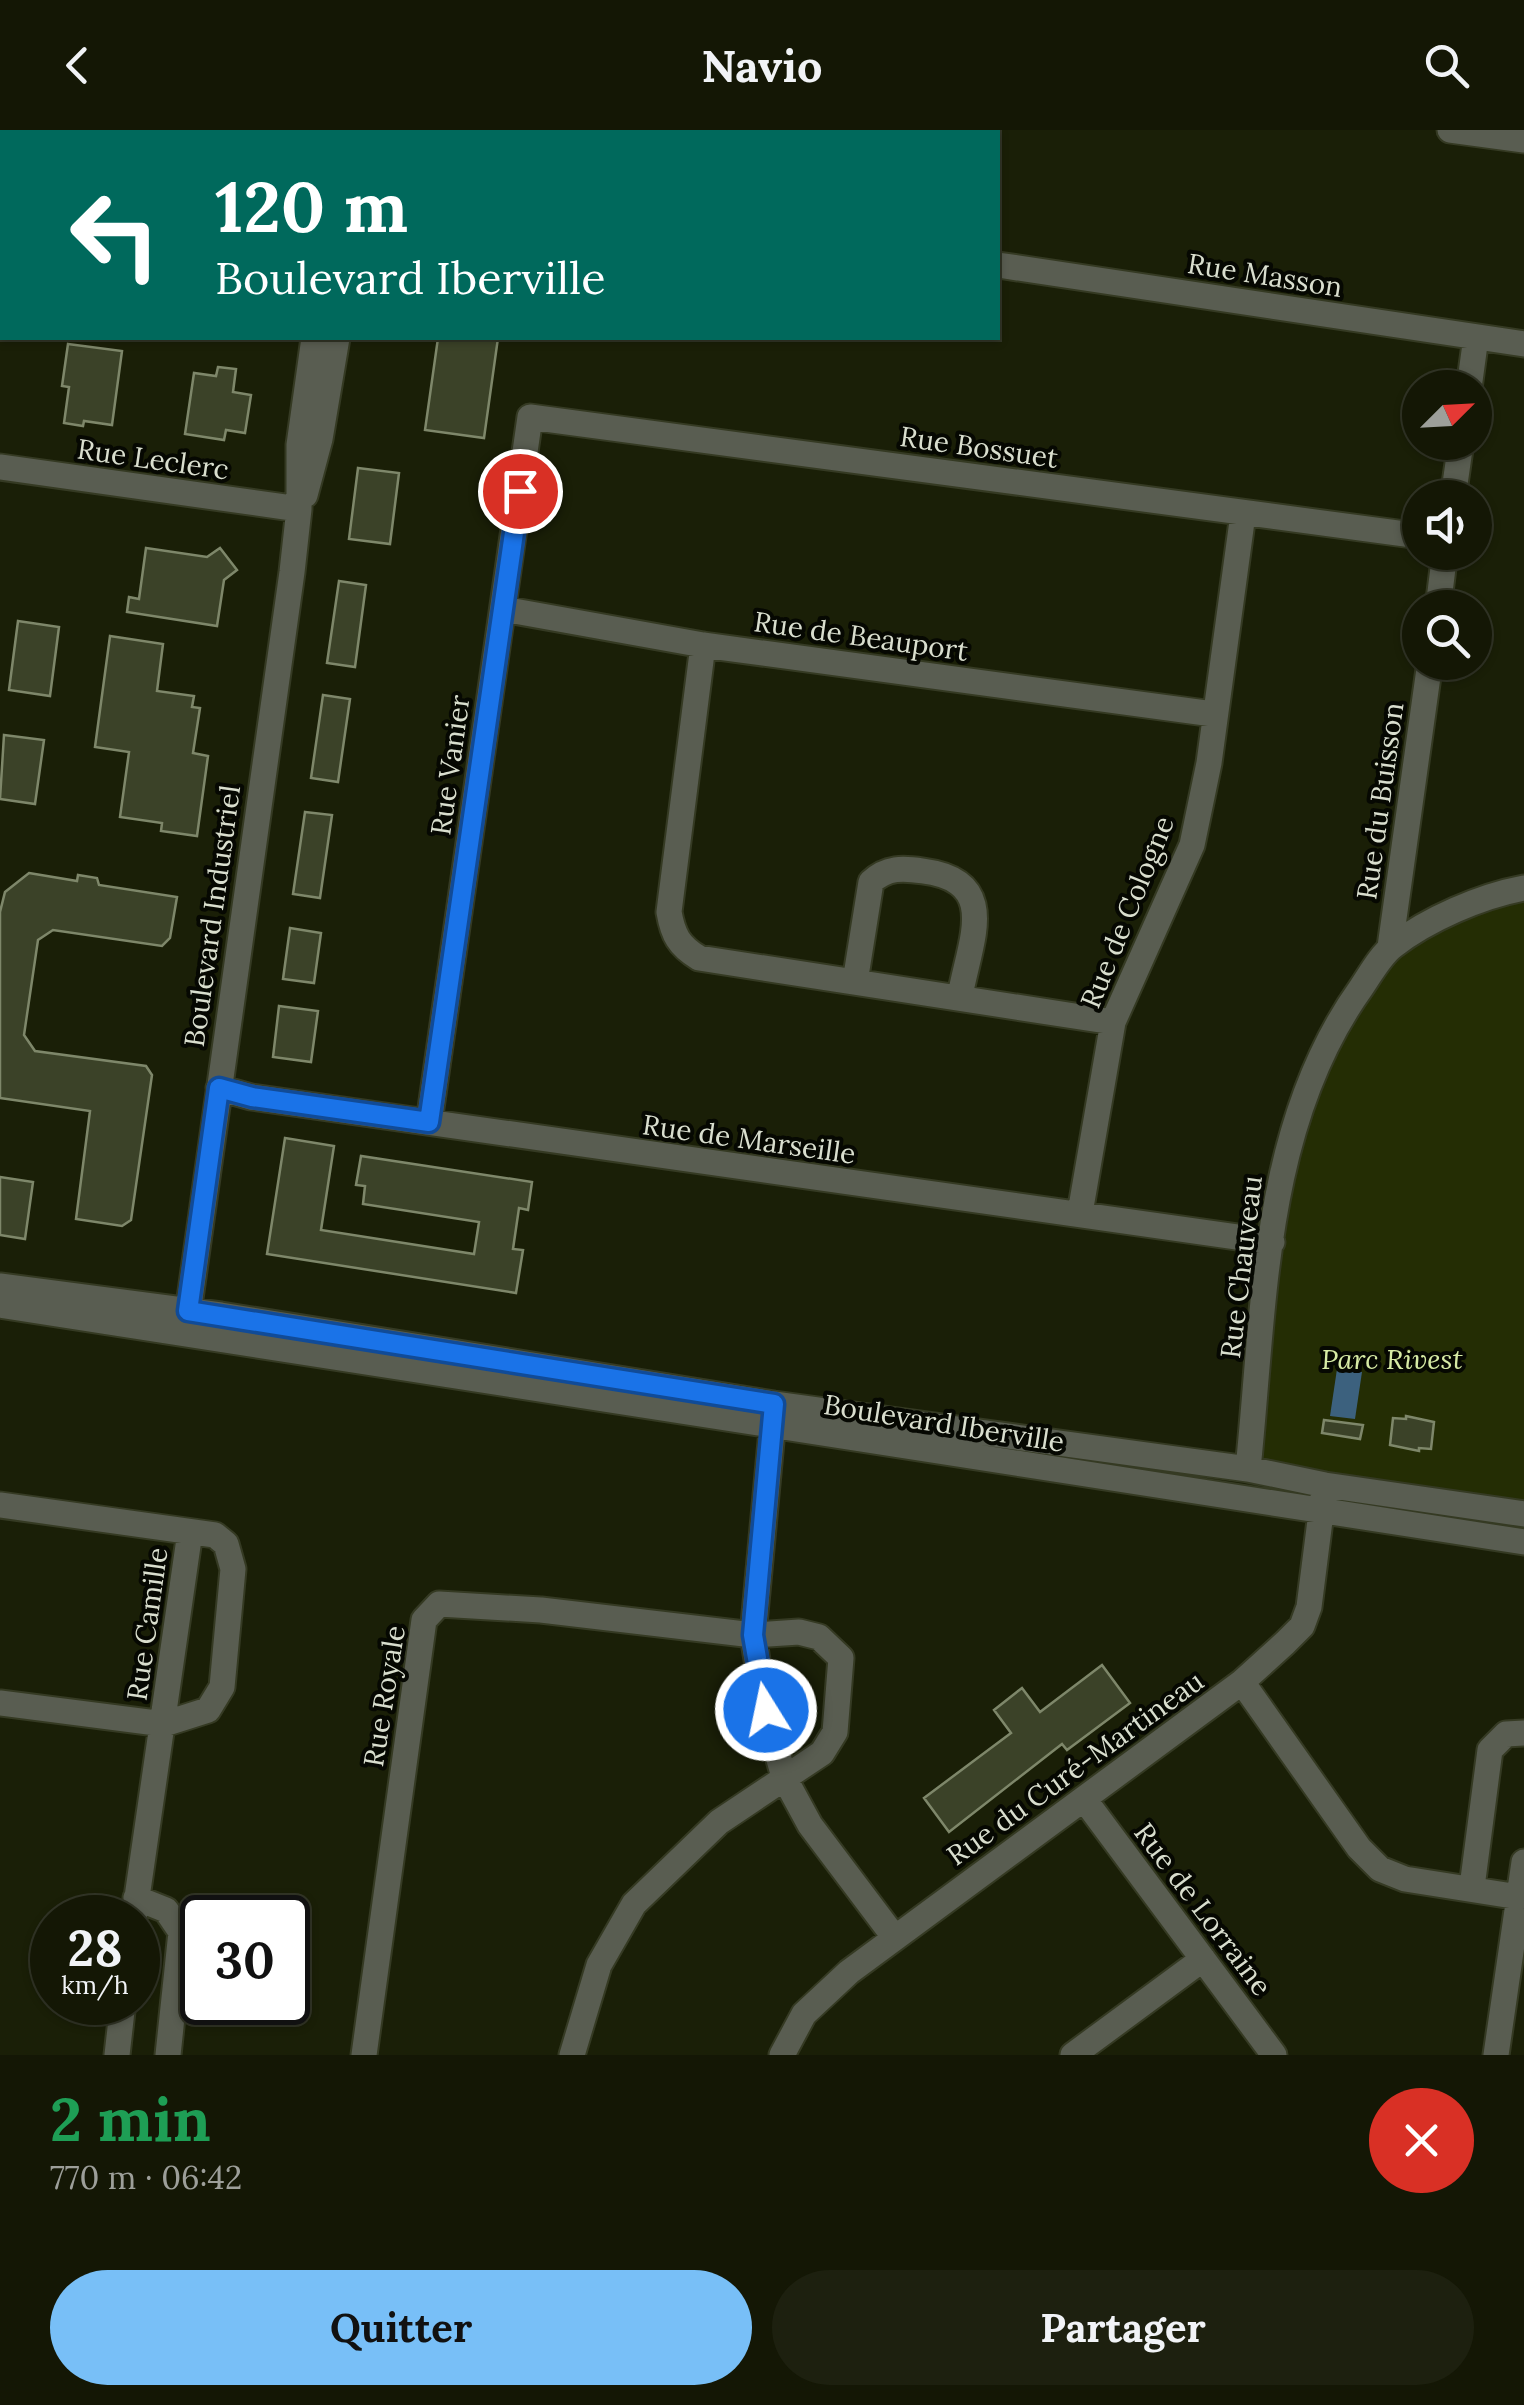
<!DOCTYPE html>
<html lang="fr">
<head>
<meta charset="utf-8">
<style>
  body { margin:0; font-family:Lora,serif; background:#1d200f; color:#f1f3f6; height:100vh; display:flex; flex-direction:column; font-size:38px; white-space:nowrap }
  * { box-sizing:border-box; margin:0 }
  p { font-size:32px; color:#9d9f9a }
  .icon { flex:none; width:55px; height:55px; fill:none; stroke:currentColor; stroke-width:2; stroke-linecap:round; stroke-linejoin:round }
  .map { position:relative; height:1925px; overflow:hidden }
  .side { display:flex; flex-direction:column; background:#141705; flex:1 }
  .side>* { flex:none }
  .top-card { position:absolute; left:0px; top:0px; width:1000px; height:210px; box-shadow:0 2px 8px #0004,0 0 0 2px #333627; background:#00695c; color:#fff; overflow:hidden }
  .needle { width:65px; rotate:66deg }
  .controls { position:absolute; left:1402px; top:240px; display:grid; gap:20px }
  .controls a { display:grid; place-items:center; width:90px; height:90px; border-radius:50%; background:#141705; box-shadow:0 2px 8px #0004,0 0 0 2px #333627; font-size:50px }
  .speed { position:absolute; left:30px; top:1765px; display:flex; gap:20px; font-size:50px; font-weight:700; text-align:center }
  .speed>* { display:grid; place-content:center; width:130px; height:130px; border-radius:50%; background:#141705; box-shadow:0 2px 8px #0004,0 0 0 2px #333627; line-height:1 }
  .speed small { font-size:25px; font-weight:400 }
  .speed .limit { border:5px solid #111; border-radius:15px; background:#fff; color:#111 }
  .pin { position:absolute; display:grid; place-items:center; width:85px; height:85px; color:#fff; margin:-42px; border:5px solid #fff; border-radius:50%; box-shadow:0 2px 10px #0007 }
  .me { position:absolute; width:110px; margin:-55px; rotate:350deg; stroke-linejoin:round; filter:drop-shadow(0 0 8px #0008) }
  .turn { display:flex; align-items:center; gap:35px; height:210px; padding:0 50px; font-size:45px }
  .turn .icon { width:130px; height:130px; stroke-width:2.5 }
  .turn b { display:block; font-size:70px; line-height:85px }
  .round { display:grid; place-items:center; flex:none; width:105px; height:105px; border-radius:52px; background:#1d200f }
  .headline { display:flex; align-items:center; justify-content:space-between; height:170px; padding:0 50px }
  h1 { font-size:60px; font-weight:700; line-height:75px; color:#1e9e55 }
  .cta { display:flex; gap:20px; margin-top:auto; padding:20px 50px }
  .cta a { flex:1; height:115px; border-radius:60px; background:#78bff7; color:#111; font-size:40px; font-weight:700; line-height:115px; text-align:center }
  .cta a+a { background:#1d200f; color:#f1f3f6 }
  header { display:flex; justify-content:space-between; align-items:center; height:130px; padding:0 50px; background:#141705; font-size:45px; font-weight:700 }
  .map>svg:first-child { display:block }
</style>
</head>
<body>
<header><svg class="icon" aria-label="back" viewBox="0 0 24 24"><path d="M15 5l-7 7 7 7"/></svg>Navio<svg class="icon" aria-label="search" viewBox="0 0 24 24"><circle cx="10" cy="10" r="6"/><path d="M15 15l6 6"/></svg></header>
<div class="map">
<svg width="1524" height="1925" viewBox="0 0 1524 1925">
  <rect width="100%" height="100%" fill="#1a1f07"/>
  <path fill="#242d04" d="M1524 759V1384L1248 1339 1279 1050 1335 892 1417 802Z"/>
  <path fill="#3c617e" d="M1337 1239 1362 1242 1355 1289 1330 1286Z"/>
  <path fill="#3b4228" stroke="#7e876a" stroke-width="2.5" d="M438 208H498L484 308 425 300Z
    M68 214 122 221 112 295 84 291 83 296 64 293 69 257 62 256Z
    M218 237 236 239 233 262 251 265 245 303 226 300 224 310 185 304 194 243 216 246Z
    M358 338 399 343 390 414 349 409Z
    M146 418 207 427 220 418 237 440 224 450 217 496 127 482 129 467 139 469Z
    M339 451 366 455 355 537 327 533Z
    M18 491 59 497 50 566 9 560Z
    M110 506 163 514 157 561 194 566 192 577 200 578 193 623 208 626 197 706 161 701 162 693 120 687 129 622 95 617Z
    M323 565 350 569 338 652 311 648Z
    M4 605 44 610 35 674 0 669Z
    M305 682 332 685 320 768 293 764Z
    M29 743 77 751 78 745 97 748 99 755 177 767 170 808 162 816 53 800 38 810 24 905 35 921 146 936 152 945 131 1090 122 1096 76 1089 90 981 0 968V782L5 762Z
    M290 798 321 803 314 853 283 849Z
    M279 876 318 881 311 932 273 927Z
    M285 1008 334 1016 321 1100 474 1124 479 1092 363 1074 365 1056 356 1055 361 1026 532 1052 528 1080 519 1078 513 1119 523 1120 516 1163 267 1124Z
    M0 1047 33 1052 25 1109 0 1105Z
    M1406 1286 1434 1292 1431 1319 1419 1318V1321L1390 1315 1393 1288 1406 1289Z
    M1324 1290 1363 1295 1360 1309 1322 1303Z
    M1102 1535 1130 1573 1067 1620 1062 1614 949 1702 924 1668 1011 1603 994 1580 1022 1558 1040 1582Z"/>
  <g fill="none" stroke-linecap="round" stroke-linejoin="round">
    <defs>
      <path id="minor" d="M1450 0 1524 10
        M343 2 344 0
        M366 2V0
        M844 2V0
        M998 135 1524 214
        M1469 258 1476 207
        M0 337 299 379
        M305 365 320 309 337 208
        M1453 368 1461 312
        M1438 478 1445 422
        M503 479 703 515 1213 584
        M703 515 669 782C673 805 679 816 699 828L1113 892
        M1390 817 1430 532
        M855 852 871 752C887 737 903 738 923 741 1001 751 970 810 960 866
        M219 958 251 967 1272 1112
        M429 992 530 287 1420 406
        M1080 1083 1113 892 1192 715 1209 633 1243 384
        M0 1156 221 1185 774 1274 1248 1339 1325 1355 1524 1384
        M0 1175 1524 1412
        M186 1197 292 442 299 379V315L314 208
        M774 1279 753 1505 765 1580 784 1647 810 1695 895 1808
        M1248 1339C1265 1176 1262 996 1361 858 1370 845 1380 826 1393 816 1428 789 1481 766 1524 758
        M0 1375 215 1405 226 1414 233 1439 222 1557 208 1580 164 1594 0 1573
        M1242 1552 1359 1718 1380 1739 1405 1749 1519 1767
        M1084 1669 1274 1925
        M1472 1757 1490 1620 1506 1604 1524 1603
        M136 1768 166 1780 181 1802 168 1925
        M134 1788 190 1402
        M117 1925 123 1872
        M364 1925 424 1490 439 1474 541 1480 753 1505 799 1502 819 1507 841 1528 835 1602 822 1623 719 1692 634 1774 599 1835 572 1925
        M782 1925 804 1884 849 1842 1242 1552 1285 1513 1302 1496 1309 1477 1323 1367
        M1073 1925 1203 1829
        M1496 1925 1524 1732"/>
    </defs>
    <use href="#minor" stroke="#353a23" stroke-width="29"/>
    <use href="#minor" stroke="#595d51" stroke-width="25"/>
  </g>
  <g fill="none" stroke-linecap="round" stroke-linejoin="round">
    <defs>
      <path id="route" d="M520 361 429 992 252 967 219 958 188 1181 774 1274 753 1505 766 1580"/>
    </defs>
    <use href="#route" stroke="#114b97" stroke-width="25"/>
    <use href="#route" stroke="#1a73e8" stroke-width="18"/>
  </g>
  <g text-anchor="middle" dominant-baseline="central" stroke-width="8" stroke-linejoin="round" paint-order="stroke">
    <g font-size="28" fill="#d9dece" stroke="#060802">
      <text transform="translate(1265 145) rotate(9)">Rue Masson</text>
      <text transform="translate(979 317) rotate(8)">Rue Bossuet</text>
      <text transform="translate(153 329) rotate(8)">Rue Leclerc</text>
      <text transform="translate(861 506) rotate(8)">Rue de Beauport</text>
      <text transform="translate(450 635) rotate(-82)">Rue Vanier</text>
      <text transform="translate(1380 671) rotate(-82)">Rue du Buisson</text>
      <text transform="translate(1127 782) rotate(-68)">Rue de Cologne</text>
      <text transform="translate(212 786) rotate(-82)">Boulevard Industriel</text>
      <text transform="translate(749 1009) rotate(8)">Rue de Marseille</text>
      <text transform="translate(1241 1137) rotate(-83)">Rue Chauveau</text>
      <text transform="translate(944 1293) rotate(9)">Boulevard Iberville</text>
      <text transform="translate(147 1494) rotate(-82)">Rue Camille</text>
      <text transform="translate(384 1566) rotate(-81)">Rue Royale</text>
      <text transform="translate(1075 1638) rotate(-36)">Rue du Curé-Martineau</text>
      <text transform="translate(1203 1779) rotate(53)">Rue de Lorraine</text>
    </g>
    <g font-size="28" font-style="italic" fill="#d7eba5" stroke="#060802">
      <text x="1392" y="1229">Parc Rivest</text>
    </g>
  </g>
</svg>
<div class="controls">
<a><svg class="needle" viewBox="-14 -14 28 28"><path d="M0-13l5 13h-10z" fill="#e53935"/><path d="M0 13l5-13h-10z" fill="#9d9f9a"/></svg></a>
<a><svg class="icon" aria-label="sound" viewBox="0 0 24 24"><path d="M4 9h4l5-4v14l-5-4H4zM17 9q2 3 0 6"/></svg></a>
<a><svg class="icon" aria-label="search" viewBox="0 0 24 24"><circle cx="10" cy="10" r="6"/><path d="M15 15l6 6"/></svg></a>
</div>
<div class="speed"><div>28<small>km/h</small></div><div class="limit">30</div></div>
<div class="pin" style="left:520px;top:361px;background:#d93025"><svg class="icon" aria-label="arrive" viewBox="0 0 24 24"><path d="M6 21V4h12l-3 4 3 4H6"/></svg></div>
<svg class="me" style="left:766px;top:1580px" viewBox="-20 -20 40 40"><circle r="17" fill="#1a73e8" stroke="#fff" stroke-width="3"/><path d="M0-11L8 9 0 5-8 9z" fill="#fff"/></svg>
<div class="top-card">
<div class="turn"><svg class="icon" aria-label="left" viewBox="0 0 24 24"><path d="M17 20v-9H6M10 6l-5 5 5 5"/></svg><div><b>120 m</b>Boulevard Iberville</div></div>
</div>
</div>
<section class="side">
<div class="headline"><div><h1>2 min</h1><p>770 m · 06:42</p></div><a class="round" style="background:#d93025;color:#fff"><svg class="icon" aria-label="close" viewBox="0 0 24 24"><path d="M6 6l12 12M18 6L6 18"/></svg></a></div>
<div class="cta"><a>Quitter</a><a>Partager</a></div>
</section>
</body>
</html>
